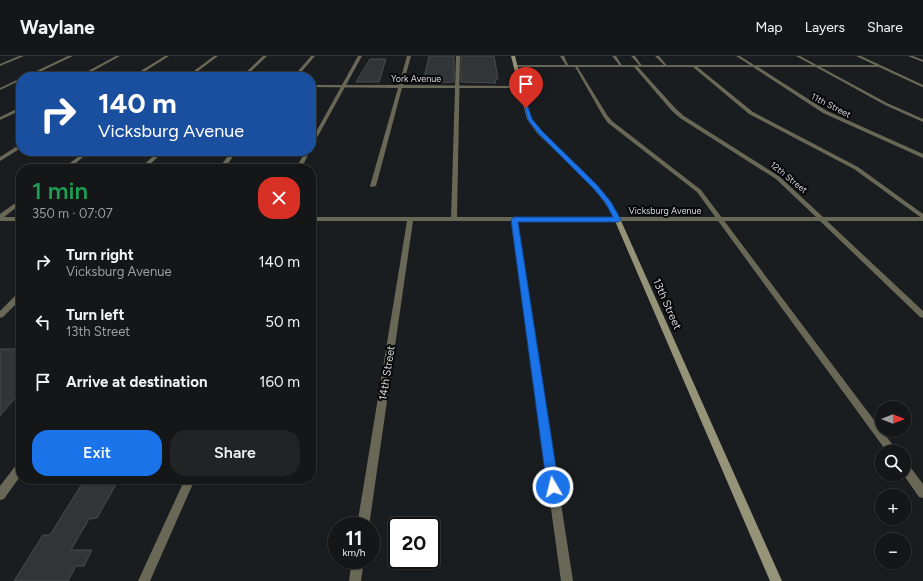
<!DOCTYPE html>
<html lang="en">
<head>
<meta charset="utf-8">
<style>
  body { margin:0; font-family:Figtree,sans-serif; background:#212324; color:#f1f3f6; height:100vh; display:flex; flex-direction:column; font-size:15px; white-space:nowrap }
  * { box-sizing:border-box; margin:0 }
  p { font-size:13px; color:#9d9fa1 }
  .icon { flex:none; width:22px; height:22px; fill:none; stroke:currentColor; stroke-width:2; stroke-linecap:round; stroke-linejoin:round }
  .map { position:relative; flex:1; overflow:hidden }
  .panel { position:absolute; left:16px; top:108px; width:300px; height:320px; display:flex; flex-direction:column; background:#141617; border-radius:16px; box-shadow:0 1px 3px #0004,0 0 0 1px #333536 }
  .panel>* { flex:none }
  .banner { position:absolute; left:16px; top:16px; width:300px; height:84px; border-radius:16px; box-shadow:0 1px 3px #0004,0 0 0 1px #333536; background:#1a4fa0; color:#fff; overflow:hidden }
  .needle { width:26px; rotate:90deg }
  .buttons { position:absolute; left:875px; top:345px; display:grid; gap:8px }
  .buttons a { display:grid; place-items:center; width:36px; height:36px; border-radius:50%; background:#141617; box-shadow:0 1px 3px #0004,0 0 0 1px #333536; font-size:20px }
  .speed { position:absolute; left:328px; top:461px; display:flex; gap:8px; font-size:20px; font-weight:700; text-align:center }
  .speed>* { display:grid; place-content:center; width:52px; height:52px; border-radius:50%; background:#141617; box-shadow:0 1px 3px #0004,0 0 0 1px #333536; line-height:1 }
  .speed small { font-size:10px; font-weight:400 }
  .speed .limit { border:2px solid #111; border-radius:6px; background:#fff; color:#111 }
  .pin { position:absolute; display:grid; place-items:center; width:34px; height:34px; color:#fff; margin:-41px -17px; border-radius:50% 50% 50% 0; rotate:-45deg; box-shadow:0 0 4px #0007 }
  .pin .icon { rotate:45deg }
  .me { position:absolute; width:44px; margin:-22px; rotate:352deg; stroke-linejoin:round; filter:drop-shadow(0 0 3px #0008) }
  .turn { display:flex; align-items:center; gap:14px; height:84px; padding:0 16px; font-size:18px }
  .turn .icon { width:52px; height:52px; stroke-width:2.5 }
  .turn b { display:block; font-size:28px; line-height:34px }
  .round { display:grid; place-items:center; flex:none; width:42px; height:42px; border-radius:16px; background:#212324 }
  .head { display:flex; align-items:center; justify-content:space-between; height:68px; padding:0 16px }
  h1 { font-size:24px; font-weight:600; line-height:30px; color:#1e9e55 }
  .primary-button { display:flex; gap:8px; margin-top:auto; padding:8px 16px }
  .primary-button a { flex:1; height:46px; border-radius:16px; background:#1a73e8; color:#fff; font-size:16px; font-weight:600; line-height:46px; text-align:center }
  .primary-button a+a { background:#212324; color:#f1f3f6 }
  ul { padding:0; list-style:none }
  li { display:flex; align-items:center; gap:12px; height:60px; padding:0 16px }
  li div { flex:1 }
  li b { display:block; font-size:15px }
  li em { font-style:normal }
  header { display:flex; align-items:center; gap:24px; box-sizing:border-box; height:56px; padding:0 20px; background:#141617; border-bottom:1px solid #333536 }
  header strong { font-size:19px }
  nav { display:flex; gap:22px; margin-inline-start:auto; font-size:14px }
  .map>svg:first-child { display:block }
</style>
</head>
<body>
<header>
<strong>Waylane</strong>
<nav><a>Map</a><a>Layers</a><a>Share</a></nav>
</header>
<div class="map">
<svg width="923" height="525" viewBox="0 0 923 525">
  <rect width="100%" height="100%" fill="#1a1d1f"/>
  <path fill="#323537" stroke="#494c4e" d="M429 0H454V26L423 27Z
    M461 0H494L498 23H495L496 27 461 26Z
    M370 3H386L379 26H356Z
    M0 293H21V335L0 360Z
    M85 423H119L97 462 89 463 71 494H92L84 510H76L68 525H14L43 479H50Z"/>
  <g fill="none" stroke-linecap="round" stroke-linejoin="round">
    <path fill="#696857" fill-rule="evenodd" d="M68 0H73L29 21H24Z
      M165 0H169L136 21H131Z
      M263 0H267L245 21H241Z
      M358 0H362L313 89 311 90V85Z
      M456 0H460L457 163 454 165 451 163Z
      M560 0H564L569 11H567Z
      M612 0H616L623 11H621Z
      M631 0H635L643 11H641Z
      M655 0H659L668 11H666Z
      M796 0H800L887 47 923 63V66L885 49Z
      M908 0H913L923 4V6Z
      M574 9 577 10 607 59 612 65 701 134 898 396H887L697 136 608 67 603 60Z
      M693 9H695L753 56 858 111 923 158V163L854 113 749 58 693 11Z
      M21 22V24L0 34V32Z
      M19 89H21V92L0 105V101Z
      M159 95H164L145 113H139Z
      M306 95H310L301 113H295Z
      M514 161 517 163 573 525H561L511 163Z
      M18 237H21V243L3 261 0 262V255Z
      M904 406 908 408 923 428V442L919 441 903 418H904Z
      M185 423H195L150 525H138Z"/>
    <path fill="#696857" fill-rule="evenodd" d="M19 0H24L0 10V8Z
      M116 0H120L82 21H77Z
      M214 0H218L190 21H186Z
      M311 0H315L297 21H293Z
      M407 0H411L403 29 521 30 523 31 521 32H402L376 130 371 131 370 130 398 32 311 31V29H399Z
      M736 0H740L754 9H875L856 0H861L923 29V31H922L879 11H758L827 55 923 98V102L823 57 753 11H638L676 53 684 60 780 121 823 161H923V165H827L923 255V262L920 261 820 165H413L369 470H357L407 165H311V161H816L776 123 680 62 672 55 634 11H515L513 10 515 9H750Z
      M21 51V54L0 64V61Z
      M86 95H91L68 113H62Z
      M232 95H237L224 113H218Z
      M21 143V148L4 161H21V165H0V158Z
      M21 406V419L4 443 0 444V430L17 408Z
      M352 504H364L361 525H349Z"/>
    <path fill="#959478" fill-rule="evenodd" d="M511 0H515L531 63 542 76 597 129 610 145 618 158 782 525H770L612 158 605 147 593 131 538 78 527 63Z"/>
  </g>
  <path fill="#1a73e8" stroke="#114b97" d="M525 51H528L532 63 542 75 597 129 611 146 621 164 618 166H518L559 431 557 435 553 436 549 435 547 431 511 164 514 161H613L605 146 593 132 539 78 528 64Z"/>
  <g text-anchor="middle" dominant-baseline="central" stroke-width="4" stroke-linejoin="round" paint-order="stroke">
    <g font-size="9" fill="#d6d7d9" stroke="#060708">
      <text x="416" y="22">York Avenue</text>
      <text transform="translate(831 49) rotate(27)">11th Street</text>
      <text transform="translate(789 121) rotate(39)">12th Street</text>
      <text x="665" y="154">Vicksburg Avenue</text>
    </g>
    <g font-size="11" fill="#d6d7d9" stroke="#060708">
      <text transform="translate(667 248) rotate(66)">13th Street</text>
      <text transform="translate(387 317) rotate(-81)">14th Street</text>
    </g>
  </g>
</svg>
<div class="buttons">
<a><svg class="needle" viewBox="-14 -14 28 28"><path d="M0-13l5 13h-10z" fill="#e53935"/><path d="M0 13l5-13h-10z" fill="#9d9fa1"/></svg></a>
<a><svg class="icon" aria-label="search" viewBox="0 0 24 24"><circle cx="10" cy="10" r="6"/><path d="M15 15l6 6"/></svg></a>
<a>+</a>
<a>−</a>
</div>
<div class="speed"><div>11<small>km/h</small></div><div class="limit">20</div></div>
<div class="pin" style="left:526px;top:52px;background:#d93025"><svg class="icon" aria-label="arrive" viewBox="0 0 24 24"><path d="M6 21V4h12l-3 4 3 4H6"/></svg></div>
<svg class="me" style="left:553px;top:431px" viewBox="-20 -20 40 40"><circle r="17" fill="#1a73e8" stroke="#fff" stroke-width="3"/><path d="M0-11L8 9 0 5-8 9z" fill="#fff"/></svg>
<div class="banner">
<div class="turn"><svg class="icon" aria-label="right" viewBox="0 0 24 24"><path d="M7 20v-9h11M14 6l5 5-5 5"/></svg><div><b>140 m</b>Vicksburg Avenue</div></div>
</div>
<section class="panel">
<div class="head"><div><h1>1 min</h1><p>350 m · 07:07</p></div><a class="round" style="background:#d93025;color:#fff"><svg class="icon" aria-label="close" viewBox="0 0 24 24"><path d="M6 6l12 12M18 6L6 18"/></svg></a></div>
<ul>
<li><svg class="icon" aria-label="right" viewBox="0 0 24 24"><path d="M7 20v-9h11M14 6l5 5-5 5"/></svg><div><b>Turn right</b><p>Vicksburg Avenue</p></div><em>140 m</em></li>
<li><svg class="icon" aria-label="left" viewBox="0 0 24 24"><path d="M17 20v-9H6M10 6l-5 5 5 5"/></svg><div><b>Turn left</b><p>13th Street</p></div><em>50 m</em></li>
<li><svg class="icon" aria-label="arrive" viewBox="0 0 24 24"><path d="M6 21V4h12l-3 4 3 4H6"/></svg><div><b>Arrive at destination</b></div><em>160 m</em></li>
</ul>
<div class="primary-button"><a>Exit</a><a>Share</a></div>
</section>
</div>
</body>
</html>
